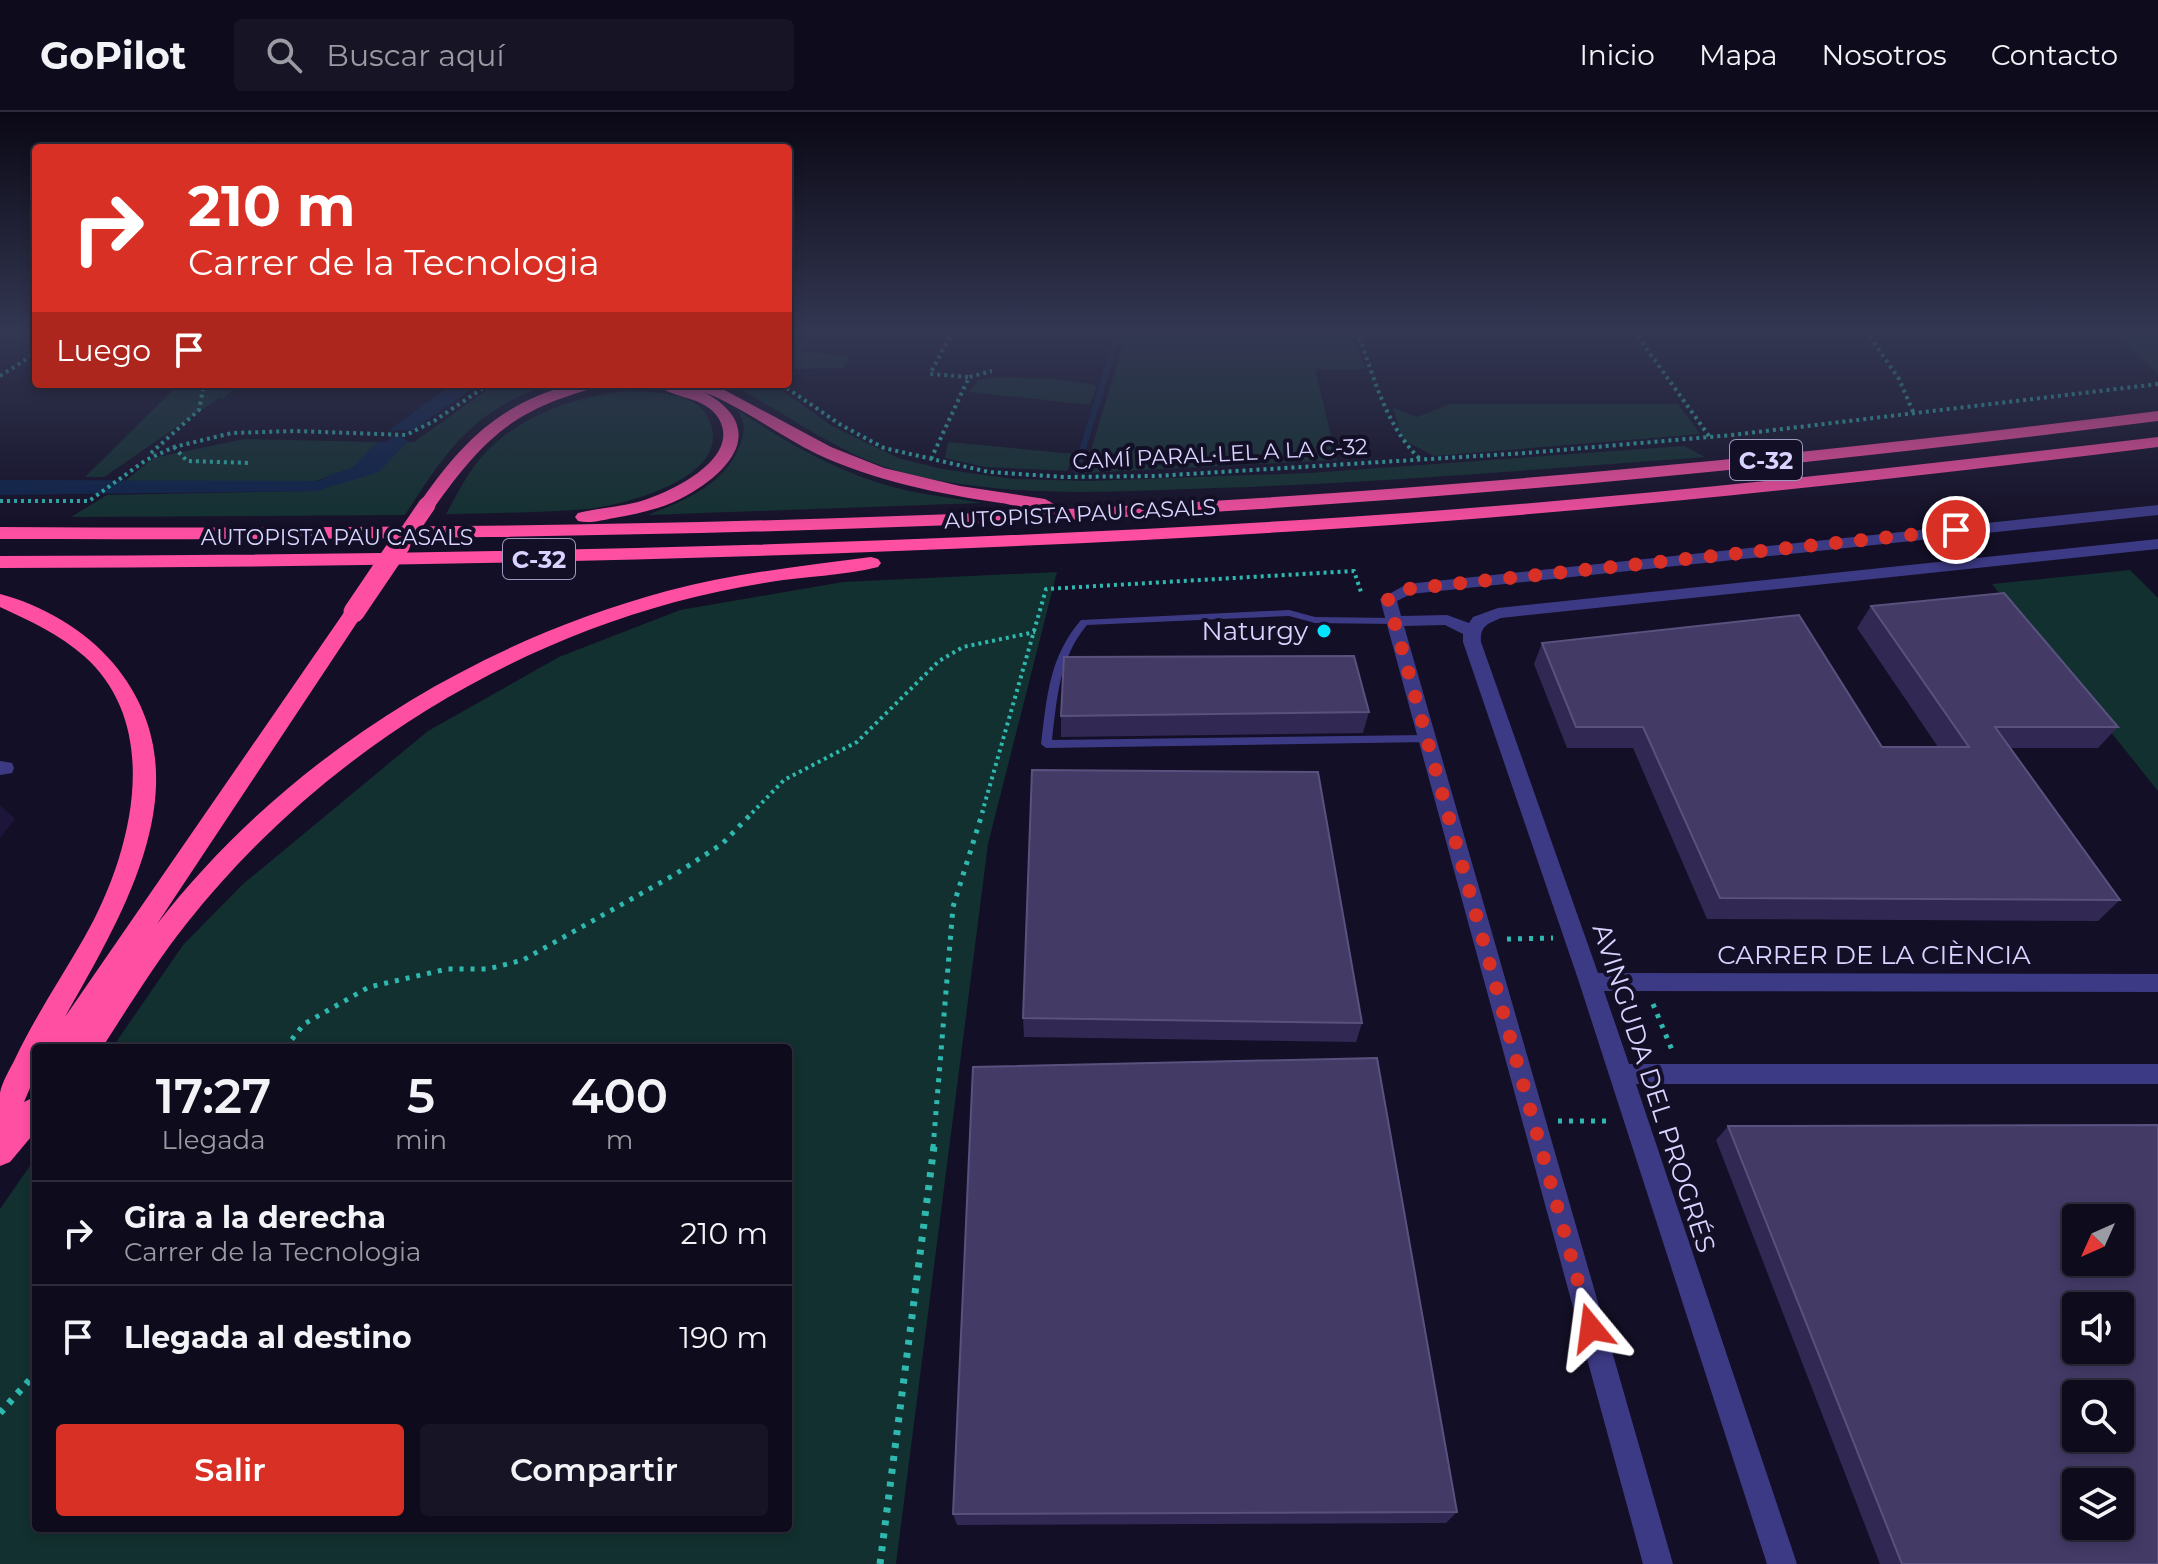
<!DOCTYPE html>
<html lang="es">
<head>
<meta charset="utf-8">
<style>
  body { margin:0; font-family:Montserrat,sans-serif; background:#171425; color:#f1f3f6; height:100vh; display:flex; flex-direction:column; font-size:30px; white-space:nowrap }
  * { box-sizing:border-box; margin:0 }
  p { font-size:26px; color:#9b9ba3 }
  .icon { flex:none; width:44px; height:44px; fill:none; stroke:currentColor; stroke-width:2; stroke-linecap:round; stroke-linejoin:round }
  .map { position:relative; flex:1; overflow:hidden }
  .sheet { position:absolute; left:32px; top:932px; width:760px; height:488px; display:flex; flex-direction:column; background:#0e0b1c; border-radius:8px; box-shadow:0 4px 12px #0003,0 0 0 2px #2e2b3b }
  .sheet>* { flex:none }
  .banner { position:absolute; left:32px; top:32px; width:760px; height:244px; border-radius:8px; box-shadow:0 4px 12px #0003,0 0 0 2px #2e2b3b; background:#d93025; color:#fff; overflow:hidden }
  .needle { width:52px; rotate:225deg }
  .controls { position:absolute; left:2062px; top:1092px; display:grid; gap:16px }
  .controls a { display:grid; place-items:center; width:72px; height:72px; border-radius:8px; background:#0e0b1c; box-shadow:0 4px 12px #0003,0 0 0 2px #2e2b3b; font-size:40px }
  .pin { position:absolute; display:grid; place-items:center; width:68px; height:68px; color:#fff; margin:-34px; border:4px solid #fff; border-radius:50%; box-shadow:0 2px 8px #0007 }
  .me { position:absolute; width:88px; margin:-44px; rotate:344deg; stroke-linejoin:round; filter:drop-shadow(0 0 6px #0008) }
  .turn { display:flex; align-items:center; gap:28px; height:168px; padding:0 24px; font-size:36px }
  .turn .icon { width:104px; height:104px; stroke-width:2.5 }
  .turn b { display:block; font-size:56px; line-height:68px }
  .then { display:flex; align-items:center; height:76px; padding:0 24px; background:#0003; gap:16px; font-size:30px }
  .eta { display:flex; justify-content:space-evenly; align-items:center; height:136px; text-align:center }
  .eta b { font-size:48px; font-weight:600; line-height:56px }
  .action { display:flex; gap:16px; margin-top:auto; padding:16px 24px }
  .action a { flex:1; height:92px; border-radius:8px; background:#d93025; color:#fff; font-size:32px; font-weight:600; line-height:92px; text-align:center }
  .action a+a { background:#171425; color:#f1f3f6 }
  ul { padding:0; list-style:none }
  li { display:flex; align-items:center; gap:24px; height:104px; padding:0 24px; border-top:2px solid #2e2b3b }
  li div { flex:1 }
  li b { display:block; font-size:30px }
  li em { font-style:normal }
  header { display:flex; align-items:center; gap:48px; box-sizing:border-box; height:112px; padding:0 40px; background:#0e0b1c; border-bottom:2px solid #2e2b3b }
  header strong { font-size:38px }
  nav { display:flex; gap:44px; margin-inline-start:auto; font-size:28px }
  .search { width:560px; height:72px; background:#171425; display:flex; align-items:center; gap:20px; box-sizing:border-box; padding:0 28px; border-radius:8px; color:#9b9ba3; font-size:30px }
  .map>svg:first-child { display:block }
</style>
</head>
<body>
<header>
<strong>GoPilot</strong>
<div class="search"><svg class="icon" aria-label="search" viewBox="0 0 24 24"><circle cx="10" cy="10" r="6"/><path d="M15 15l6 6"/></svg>Buscar aquí</div>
<nav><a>Inicio</a><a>Mapa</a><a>Nosotros</a><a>Contacto</a></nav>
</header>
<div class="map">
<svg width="2158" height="1452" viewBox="0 0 2158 1452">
  <rect width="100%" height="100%" fill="#130f26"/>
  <path fill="#12302f" d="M788 219H812L801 239 849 245 843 256 793 257 788 260Z
    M1127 219H1350L1366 257H1315L1337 348 1084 361Z
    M2115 219H2158V263Z
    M994 265 1054 267 1097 273 1090 293 969 280 979 268Z
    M179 272H238L223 287 219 286 104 365H85Z
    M495 272H552C475 295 446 339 405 403L71 405 107 383 302 379 347 369 384 330H414Z
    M730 272H773L832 314 898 346 942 357 1013 367 1088 369 1310 361 1684 334 1705 345C1542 357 1379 371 1215 376 1110 380 1004 387 901 360 837 342 788 302 730 272Z
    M629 279C653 280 694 280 707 304 740 363 627 393 587 397 540 401 493 401 446 402 455 386 464 368 475 353 511 306 572 284 629 279Z
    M1450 292H1678L1700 322 1434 344 1403 328 1393 296 1417 305Z
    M737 298C787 331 838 361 897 376 924 383 954 386 982 391L648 403C685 388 725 373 740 333 745 320 746 309 737 298Z
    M244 327 379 330 358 354 316 369 123 371 153 346Z
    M948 330 1075 342 1067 359 985 355 945 346Z
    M2130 458 2158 486V679L1992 472Z
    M1057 460 988 732 896 1452H0V1097L36 1045V1416H788V936H112L183 833 243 772 428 619 559 545 680 498 843 470Z"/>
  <path fill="#0c2248" d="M453 272H479L413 318 388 319Z
    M377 330H401L359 365 317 379 0 383V368L318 369 352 356Z"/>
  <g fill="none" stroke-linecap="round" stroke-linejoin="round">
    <path stroke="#0c2248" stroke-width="6" d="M1076 359 1119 219"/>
    <path fill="#0c2248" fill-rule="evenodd" d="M398 323 408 329 379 360 336 373 326 367 329 363 365 352 391 325Z"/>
    <path stroke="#2fb8b0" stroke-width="4" stroke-dasharray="3 4" stroke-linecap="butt" d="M953 219 930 262 969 265
      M1357 219C1374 264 1385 314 1421 348
      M1634 219 1709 324
      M1866 219 1899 267 1914 302
      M0 264 36 241
      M781 272 841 313 884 336 989 360 1064 365 1156 364 1526 341 1732 323 2158 272
      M174 335 187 349 251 351
      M151 341 199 298 203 277 208 272
      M931 347 969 265 992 259
      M0 389H89L146 348 174 335 232 321 296 319 406 323 434 309 489 272
      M752 701 784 668 857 630 939 549 963 535 1035 520
      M982 701 1046 477 1354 459 1362 483"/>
    <path stroke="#2fb8b0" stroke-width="5" stroke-dasharray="4 7" stroke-linecap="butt" d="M1507 827 1553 826
      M1653 892 1672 938
      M285 936 304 912 369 875 447 857H488L523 848 674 763 722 732 754 699
      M1558 1009H1612
      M933 1036 953 795 983 699"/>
    <path stroke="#2fb8b0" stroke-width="7" stroke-dasharray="5 8" stroke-linecap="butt" d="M0 1301 36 1261
      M880 1452 934 1034"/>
    <path fill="#3d3a85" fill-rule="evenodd" d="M1289 498 1315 505 1392 506 1397 509 1392 512 1315 511 1289 504 1087 513C1059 546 1057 587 1052 628L1425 623 1429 624 1430 627 1429 630 1046 636 1041 632C1047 585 1049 545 1081 508Z"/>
    <path fill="#3d3a85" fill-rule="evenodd" d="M2158 393V403L1411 482 1397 489 1401 504 1447 503 1469 511 1473 505 1498 496 2158 427V437L1501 506C1487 512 1480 514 1481 530L1598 861 2158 862V880L1604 879 1629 952H2158V972H1636L1797 1452H1767L1579 870 1463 530V522L1445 513 1404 514 1673 1452H1643L1380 487 1407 472Z
      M0 649 12 651 14 656 12 661 0 663Z"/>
    <path fill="#ff4fa3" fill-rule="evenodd" d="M573 272H600L598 275C512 298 484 326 433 397H421L418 393C461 331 498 292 573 272Z
      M656 272 717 274 831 335 884 356 960 374 1045 387 1054 392C1043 403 1016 393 1001 391 939 382 875 369 817 342 778 323 744 296 704 280 770 316 730 362 680 387 660 397 637 402 614 406 603 408 589 412 578 409L575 405 578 401C598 396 618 395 638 390 667 382 742 348 719 307 705 283 673 288 656 272Z
      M2158 299V309C1802 354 1445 389 1087 407 725 425 362 428 0 427V415C362 417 725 414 1087 396 1445 378 1802 343 2158 299Z
      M2158 325V335C1888 368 1618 398 1347 416 898 445 449 455 0 456V444C449 443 898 434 1347 405 1618 387 1888 357 2158 325Z
      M871 445 878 447 881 451 878 455C843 464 805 464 770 470 738 475 706 482 675 490 484 542 311 655 187 811 156 850 129 894 102 936H36V962L24 990 36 984V1019L10 1050 0 1054C0 1031 0 1003 0 981 2 970 10 957 15 947 35 905 61 866 84 826 131 744 165 616 84 544 59 522 30 509 0 495V482C42 493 85 518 113 551 208 664 125 798 65 905L347 496 354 494 364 500 157 812C285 648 468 533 667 479 734 461 803 454 871 445Z"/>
    <path stroke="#ff4fa3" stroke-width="17" d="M399 434 427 393"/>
    <path stroke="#ff4fa3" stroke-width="21" d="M354 500 400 432"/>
  </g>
  <path fill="#312854" d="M1871 494 2118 615 2098 636H2010L2120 788 2098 809 1707 807 1633 636H1567L1534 552 1542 531 1882 635H1938L1857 516Z
    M1369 600 1363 621 1061 625V604Z
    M1023 906 1362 911 1356 930 1024 925Z
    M1728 1014 2158 1452H1880L1716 1028Z
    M1457 1400 1446 1411 957 1413 953 1402Z"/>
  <path fill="#1d163a" d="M0 693 15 707 0 726Z"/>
  <path fill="#433a66" stroke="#5a527e" stroke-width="2" fill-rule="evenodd" d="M2004 481 2118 615H1995L2120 788 1720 786 1643 615H1576L1542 531 1799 503 1882 635H1969L1871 494Z
    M1354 544 1369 600 1061 604 1064 545Z
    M1032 658 1318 660 1362 911 1023 906Z
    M1377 946 1457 1400 953 1402 973 955Z
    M2158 1013V1452H1902L1728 1014ZM2076 1106H2120V1150H2076ZM2076 1194H2120V1238H2076ZM2076 1282H2120V1326H2076ZM2076 1370H2120V1414H2076Z"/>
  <linearGradient id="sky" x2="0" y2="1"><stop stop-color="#0a0815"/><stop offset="0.52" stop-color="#333752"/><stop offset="1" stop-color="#333752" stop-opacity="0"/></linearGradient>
  <rect width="2158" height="423" fill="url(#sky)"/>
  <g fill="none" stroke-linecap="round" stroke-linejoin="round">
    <path stroke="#d93025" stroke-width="14" stroke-dasharray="0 25.2" d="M1591 1216 1388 487 1407 477 1956 418"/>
  </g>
  <circle fill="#00e5ff" stroke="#130f26" stroke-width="3" cx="1324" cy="519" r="8"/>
  <g text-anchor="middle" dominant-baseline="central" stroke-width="8" stroke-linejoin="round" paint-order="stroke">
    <g font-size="22" fill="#d9d4ff" stroke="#130f26">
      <text transform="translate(1220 342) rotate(-3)">CAMÍ PARAL·LEL A LA C-32</text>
      <text transform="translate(1080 402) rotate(-3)">AUTOPISTA PAU CASALS</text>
      <text x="337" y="425">AUTOPISTA PAU CASALS</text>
    </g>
    <g fill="#130f26" stroke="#9e99be" stroke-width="2">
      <rect x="1730" y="328" width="72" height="40" rx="6"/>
      <rect x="503" y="427" width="72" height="40" rx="6"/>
    </g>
    <g font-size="24" font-weight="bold" fill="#d9d4ff">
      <text x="1766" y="348">C-32</text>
      <text x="539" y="447">C-32</text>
    </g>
    <g font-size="26" fill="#d9d4ff" stroke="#130f26" text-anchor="end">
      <text x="1308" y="519">Naturgy</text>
    </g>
    <g font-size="26" fill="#d9d4ff" stroke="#130f26">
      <text x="1874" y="843">CARRER DE LA CIÈNCIA</text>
      <text transform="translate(1654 976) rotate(72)">AVINGUDA DEL PROGRÉS</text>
    </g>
  </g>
</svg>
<div class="controls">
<a><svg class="needle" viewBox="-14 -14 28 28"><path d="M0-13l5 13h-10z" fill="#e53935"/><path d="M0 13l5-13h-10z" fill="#9b9ba3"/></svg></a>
<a><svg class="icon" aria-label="sound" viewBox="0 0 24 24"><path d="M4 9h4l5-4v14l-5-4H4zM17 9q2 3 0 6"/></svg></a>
<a><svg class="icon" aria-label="search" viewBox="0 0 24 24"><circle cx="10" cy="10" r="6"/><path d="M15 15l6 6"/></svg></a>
<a><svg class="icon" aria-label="layers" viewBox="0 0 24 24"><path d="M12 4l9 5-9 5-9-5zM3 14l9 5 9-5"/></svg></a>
</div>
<div class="pin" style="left:1956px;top:418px;background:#d93025"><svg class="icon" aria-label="arrive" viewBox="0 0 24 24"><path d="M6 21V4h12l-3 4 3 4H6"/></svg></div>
<svg class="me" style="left:1591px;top:1216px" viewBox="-20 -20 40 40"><path d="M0-17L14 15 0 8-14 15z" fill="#d93025" stroke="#fff" stroke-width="4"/></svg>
<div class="banner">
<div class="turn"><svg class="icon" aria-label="right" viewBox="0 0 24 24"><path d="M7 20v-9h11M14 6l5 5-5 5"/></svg><div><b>210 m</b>Carrer de la Tecnologia</div></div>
<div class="then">Luego<svg class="icon" aria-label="arrive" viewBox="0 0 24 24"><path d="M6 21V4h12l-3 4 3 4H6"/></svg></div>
</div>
<section class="sheet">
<div class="eta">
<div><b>17:27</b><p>Llegada</p></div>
<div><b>5</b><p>min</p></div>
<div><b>400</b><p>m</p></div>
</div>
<ul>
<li><svg class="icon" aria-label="right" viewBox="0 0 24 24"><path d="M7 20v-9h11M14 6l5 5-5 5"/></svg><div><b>Gira a la derecha</b><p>Carrer de la Tecnologia</p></div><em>210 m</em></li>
<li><svg class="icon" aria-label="arrive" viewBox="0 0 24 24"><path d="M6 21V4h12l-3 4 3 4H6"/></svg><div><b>Llegada al destino</b></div><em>190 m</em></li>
</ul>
<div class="action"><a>Salir</a><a>Compartir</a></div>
</section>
</div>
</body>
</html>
